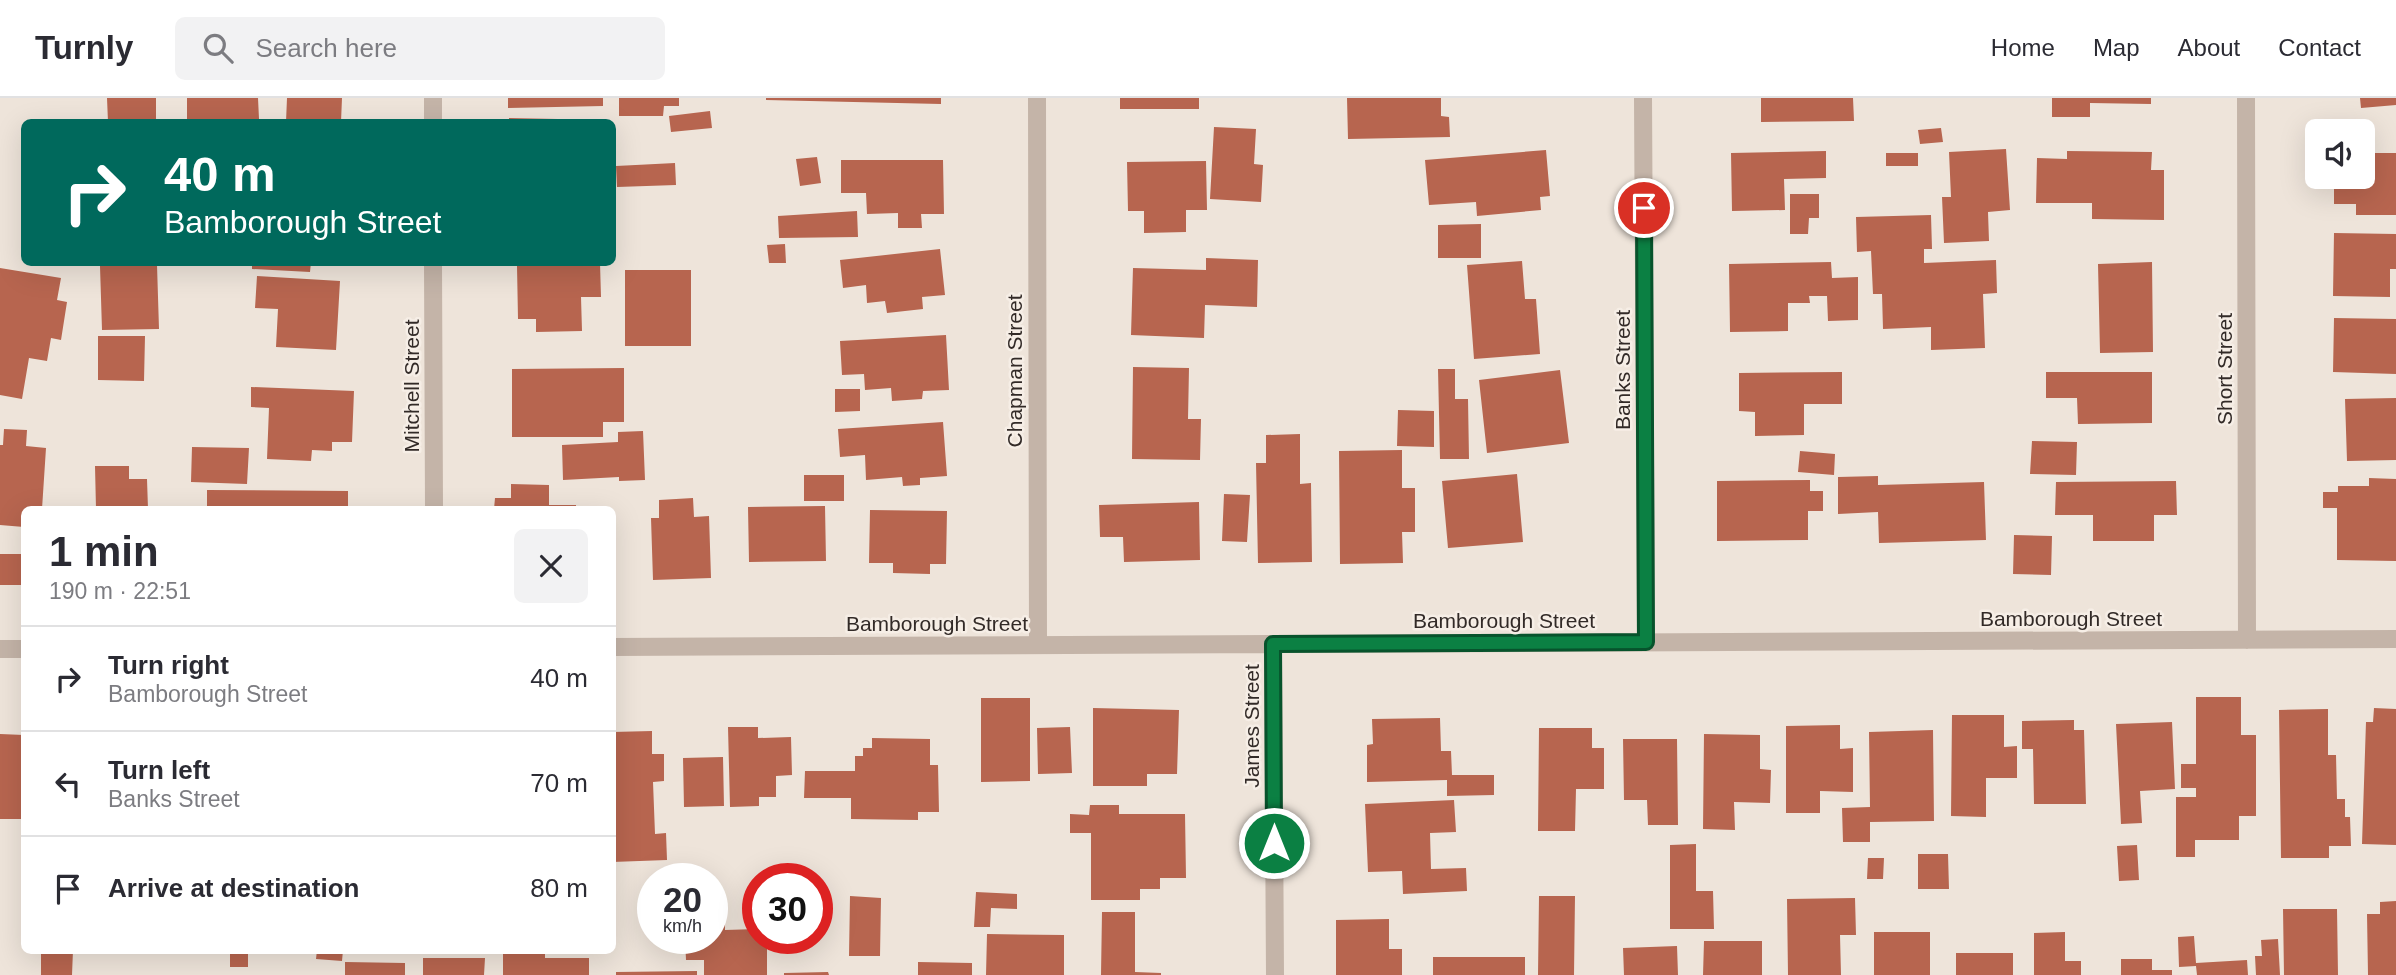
<!DOCTYPE html>
<html lang="en">
<head>
<meta charset="utf-8">
<style>
  body { margin:0; font-family:Helvetica,sans-serif; background:#f2f2f3; color:#2b2b33; height:100vh; display:flex; flex-direction:column; font-size:26px; white-space:nowrap }
  * { box-sizing:border-box; margin:0 }
  p { font-size:23px; color:#7c7c81 }
  .icon { flex:none; width:38px; height:38px; fill:none; stroke:currentColor; stroke-width:2; stroke-linecap:round; stroke-linejoin:round }
  .map { position:relative; flex:1; overflow:hidden }
  .sheet { position:absolute; left:21px; top:408px; width:595px; height:448px; display:flex; flex-direction:column; background:#fff; border-radius:10px; box-shadow:0 7px 28px #0002 }
  .sheet>* { flex:none }
  .banner { position:absolute; left:21px; top:21px; width:595px; height:147px; border-radius:10px; box-shadow:0 7px 28px #0002; background:#00695c; color:#fff; overflow:hidden }
  .fabs { position:absolute; left:2305px; top:21px; display:grid; gap:14px }
  .fabs a { display:grid; place-items:center; width:70px; height:70px; border-radius:10px; background:#fff; box-shadow:0 7px 28px #0002; font-size:35px }
  .speed { position:absolute; left:637px; top:765px; display:flex; gap:14px; font-size:35px; font-weight:700; text-align:center }
  .speed>* { display:grid; place-content:center; width:91px; height:91px; border-radius:50%; background:#fff; box-shadow:0 7px 28px #0002; line-height:1 }
  .speed small { font-size:18px; font-weight:400 }
  .speed .limit { border:10px solid #d22; background:#fff; color:#111 }
  .pin { position:absolute; display:grid; place-items:center; width:60px; height:60px; color:#fff; margin:-30px; border:4px solid #fff; border-radius:50%; box-shadow:0 2px 7px #0007 }
  .me { position:absolute; width:77px; margin:-38px; rotate:0deg; stroke-linejoin:round; filter:drop-shadow(0 0 5px #0008) }
  .turn { display:flex; align-items:center; gap:24px; height:147px; padding:0 28px; font-size:32px }
  .turn .icon { width:91px; height:91px; stroke-width:2.5 }
  .turn b { display:block; font-size:49px; line-height:60px }
  .round { display:grid; place-items:center; flex:none; width:74px; height:74px; border-radius:10px; background:#f2f2f3 }
  .headline { display:flex; align-items:center; justify-content:space-between; height:119px; padding:0 28px }
  h1 { font-size:42px; font-weight:800; line-height:52px }
  ul { padding:0; list-style:none }
  li { display:flex; align-items:center; gap:21px; height:105px; padding:0 28px; border-top:2px solid #e1e1e2 }
  li div { flex:1 }
  li b { display:block; font-size:26px }
  li em { font-style:normal }
  header { display:flex; align-items:center; gap:42px; box-sizing:border-box; height:98px; padding:0 35px; background:#fff; border-bottom:2px solid #e1e1e2 }
  header strong { font-size:33px }
  nav { display:flex; gap:38px; margin-inline-start:auto; font-size:24px }
  .search { width:490px; height:63px; background:#f2f2f3; display:flex; align-items:center; gap:18px; box-sizing:border-box; padding:0 24px; border-radius:10px; color:#7c7c81; font-size:26px }
  .map>svg:first-child { display:block }
</style>
</head>
<body>
<header>
<strong>Turnly</strong>
<div class="search"><svg class="icon" aria-label="search" viewBox="0 0 24 24"><circle cx="10" cy="10" r="6"/><path d="M15 15l6 6"/></svg>Search here</div>
<nav><a>Home</a><a>Map</a><a>About</a><a>Contact</a></nav>
</header>
<div class="map">
<svg width="2396" height="877" viewBox="0 0 2396 877">
  <rect width="100%" height="100%" fill="#eee4da"/>
  <path fill="#b7654f" d="M107 0H156V24H108Z
    M187 0H258L259 21 187 23Z
    M287 0H342L341 24H286Z
    M508 0H603V8L508 10Z
    M619 0H679V8H664L663 18H619Z
    M766 0H941V6L766 2Z
    M1120 0H1199V11H1120Z
    M1347 0H1441V18L1449 19 1450 39 1348 41Z
    M1761 0H1853L1854 23 1761 24Z
    M2052 0H2151V6L2090 5V19H2052Z
    M2360 0H2396V7L2361 10Z
    M710 13 712 30 671 34 669 18Z
    M509 20 606 22V24H509Z
    M1214 29 1256 31 1254 66 1263 67 1261 104 1210 101Z
    M1941 30 1943 44 1920 46 1918 32Z
    M2006 51 2010 112 1988 114 1989 143 1944 145 1942 99H1951L1949 54Z
    M1546 52 1550 98 1540 99 1541 112 1477 118 1476 104 1429 107 1425 62Z
    M1826 53V80L1784 81 1785 112 1732 113 1731 55Z
    M2067 53 2152 54 2151 72H2164V122L2092 121V105H2036L2037 60 2067 61Z
    M1886 55H1918V68H1886Z
    M2362 55H2396V117H2356V106H2334V79H2362Z
    M817 59 821 85 800 88 796 61Z
    M841 62H943L944 116H921L922 130H898V115L867 116 866 95H841Z
    M1206 63 1207 112H1186V134L1144 135V113H1128L1127 64Z
    M675 65 676 87 617 89 616 68Z
    M1790 96H1819V120H1809L1808 136H1790Z
    M857 113 858 139 779 140 778 118Z
    M1931 117 1932 151H1924V165L1996 162 1997 195 1983 196 1985 250 1931 252V229L1883 231 1882 196H1873L1871 153 1857 154 1856 119Z
    M1481 126V160H1438V127Z
    M2334 135 2396 136V171H2390V199L2333 198Z
    M785 146 786 165H769L767 147Z
    M940 151 945 197 922 199 923 211 887 215 885 203 867 205 866 187 843 190 840 162Z
    M1206 160 1258 162 1257 209 1205 207 1204 240 1131 237 1133 170 1206 172Z
    M1522 163 1525 201H1536L1540 256 1474 261 1467 167Z
    M105 164H169V167H157L159 231 102 232 100 168H105Z
    M252 164H311L310 174 252 171Z
    M1831 164 1832 180 1858 179V222L1828 223 1827 198H1809L1810 205H1788V233L1730 234 1729 166Z
    M2152 164 2153 254 2100 255 2098 166Z
    M600 165 601 199H581L582 233 536 234V221H518L517 168Z
    M0 170 61 180 57 202 67 204 61 242 51 240 47 263 29 260 22 301 0 297Z
    M625 172H691V248H625Z
    M257 178 340 183 336 252 276 249 278 211 255 210Z
    M2334 220 2396 221V276L2333 274Z
    M946 237 949 292 923 293 922 301 892 303 891 290 865 292 864 276 842 277 840 243Z
    M98 238H145L144 283 98 282Z
    M1133 269 1189 270 1188 321H1201L1200 362 1132 361Z
    M624 270V324H603V339H512V271Z
    M1438 271H1455V301H1468L1469 361H1440Z
    M1560 272 1569 345 1487 355 1479 282Z
    M1842 274V306H1804V337L1755 338V314L1739 313V275Z
    M2046 274H2152V325L2078 326 2077 300H2046Z
    M251 289 354 293 352 344H332V353L312 352 311 363 267 361 269 310 251 309Z
    M835 291H860V313L835 314Z
    M2396 300V362L2347 363 2345 301Z
    M1398 312 1434 313V349L1397 348Z
    M943 324 947 378 920 380V387L903 388 902 379 866 382 865 357 840 359 838 331Z
    M4 331 27 332 26 348 46 350 42 411H24V429L0 427V347H3Z
    M643 333 645 382 619 383V379L563 382 562 347 618 344V334Z
    M1300 336V386L1311 385 1312 464 1258 465 1256 365H1266V337Z
    M2032 343 2077 344 2076 377 2030 376Z
    M192 349 249 350 247 386 191 384Z
    M1402 352V390H1415V434H1402L1403 465 1340 466 1339 353Z
    M1800 353 1835 356 1834 377 1798 374Z
    M95 368H129V381H147L148 411H96Z
    M1517 376 1523 444 1448 450 1442 383Z
    M804 377H844V403H804Z
    M1878 378V387L1984 384 1986 442 1879 445 1878 414 1838 416V379Z
    M2369 380 2396 381V463L2337 462V410H2323V394H2338V388H2369Z
    M1810 382V393H1823V413H1808V442L1717 443V383Z
    M2176 383 2177 417H2154V443H2093V417H2055L2056 384Z
    M511 386 549 387V407H576V411H494L495 400H511Z
    M207 392 348 393V411H207Z
    M1224 396 1250 397 1247 444 1222 443Z
    M693 400 694 419 709 418 711 480 653 482 651 420H659V402Z
    M1199 404 1200 462 1124 464 1123 439H1100L1099 407Z
    M825 408 826 463 749 464 748 409Z
    M870 412 947 413 946 466H930V476L893 475V465H869Z
    M2014 437 2052 438 2051 477 2013 476Z
    M0 456H24V487H0Z
    M2196 599H2241V637H2256V718H2239V742H2195V759H2176V699H2196V690H2181V666H2196Z
    M981 600H1030V683L981 684Z
    M1093 610 1179 612 1177 676H1147V688H1093Z
    M2374 610 2396 611V747L2362 746 2366 624H2373Z
    M2328 611V657H2336L2337 701H2345V719H2350L2351 748H2329V760H2281L2279 612Z
    M1952 617H2004V649L2017 648V680H1986V719L1951 718Z
    M1440 620 1441 653H1451L1452 677H1494V697L1447 698V682L1367 684V647L1373 646 1372 621Z
    M2074 622V632H2084L2086 706H2034L2033 651H2022V623Z
    M2172 624 2175 691 2140 693 2142 725 2121 726 2116 626Z
    M1840 627V651L1853 650V694L1820 693V715H1786V628Z
    M728 629H758V640L791 639 792 677 776 678V699H759V708L730 709Z
    M1070 629 1072 675 1038 676 1037 630Z
    M1539 630H1592V650H1604V691H1576L1575 733H1538Z
    M1933 632 1934 723 1870 724V744H1843L1842 710 1870 709 1869 634Z
    M652 633V656H664V683L653 684 655 736 666 735 667 762 612 764V634Z
    M0 636 24 637V721H0Z
    M1704 636 1760 637V671L1771 672 1770 705 1734 704 1735 732 1703 731Z
    M872 640 930 641V667H938L939 714H918V722L851 721V700H804L805 673H855V658H863V650H872Z
    M1623 641H1677L1678 727H1648L1647 702H1624Z
    M723 659 724 708 684 709 683 660Z
    M1454 702 1456 734 1430 735 1431 771 1466 770 1467 793 1403 796 1402 773 1368 774 1365 706Z
    M1090 707H1119V716H1185L1186 780H1160V791H1140V802H1091V735H1070V716L1089 717Z
    M1696 746V793H1713L1714 831H1670V747Z
    M2137 747 2139 782 2119 783 2117 748Z
    M1918 756H1948L1949 791H1918Z
    M1868 760H1884L1883 781H1867Z
    M976 794 1017 796V811L991 810 990 829H974Z
    M850 798 881 800 880 858H849Z
    M1539 798H1575L1574 877H1538Z
    M1855 800 1856 837H1840L1841 877H1788L1787 801Z
    M2396 803V877H2368L2367 816H2380V804Z
    M2283 811H2337L2338 877H2284Z
    M1102 814H1135V874L1161 875V877H1101Z
    M712 816H725V832L758 831V840H767V877H704V862H686L685 840H712Z
    M1389 821V851H1402V877H1336V822Z
    M1874 834H1930V877H1874Z
    M2065 834V863H2081V877H2034V835Z
    M987 836 1064 837V877H986Z
    M2194 838 2196 865 2247 862 2248 877H2197L2196 868 2179 869 2178 839Z
    M2278 841 2280 877H2256L2255 858H2262L2261 842Z
    M1704 843H1762V877H1703Z
    M1677 848 1678 877H1624L1623 850Z
    M41 852H73L72 877H41Z
    M230 852H248V869H230Z
    M317 852H343L342 863 316 861Z
    M503 852H545V860H589V877H503Z
    M1956 855H2013V877H1956Z
    M1433 859H1525V877H1433Z
    M423 860H485L484 877H423Z
    M2121 861H2152V872H2172V877H2121Z
    M345 864 405 865V877H345Z
    M918 864 972 865V877H918Z
    M697 873V877H616V874Z
    M828 874 829 877H784V875Z"/>
  <g fill="none" stroke-linecap="round" stroke-linejoin="round">
    <path stroke="#c4b4a8" stroke-width="18" d="M433 0V24
      M1037 0 1038 547
      M1643 0 1646 544
      M2246 0 2247 542
      M433 164 434 411
      M1273 546 1275 877
      M612 549 2396 541
      M0 551H24"/>
  </g>
  <g fill="none" stroke-linecap="round" stroke-linejoin="round">
    <defs>
      <path id="route" d="M1274 745 1273 546 1646 544 1644 110"/>
    </defs>
    <use href="#route" stroke="#07532c" stroke-width="18"/>
    <use href="#route" stroke="#0b8043" stroke-width="12"/>
  </g>
  <g text-anchor="middle" dominant-baseline="central" stroke-width="5" stroke-linejoin="round" paint-order="stroke">
    <g font-size="21" fill="#322a27" stroke="#f6eee6">
      <text transform="translate(2224 271) rotate(-90)">Short Street</text>
      <text transform="translate(1622 272) rotate(-90)">Banks Street</text>
      <text transform="translate(1014 273) rotate(-90)">Chapman Street</text>
      <text transform="translate(411 288) rotate(-90)">Mitchell Street</text>
      <text x="2071" y="520">Bamborough Street</text>
      <text x="1504" y="522">Bamborough Street</text>
      <text x="937" y="525">Bamborough Street</text>
      <text transform="translate(1251 628) rotate(-90)">James Street</text>
    </g>
  </g>
</svg>
<div class="fabs">
<a><svg class="icon" aria-label="sound" viewBox="0 0 24 24"><path d="M4 9h4l5-4v14l-5-4H4zM17 9q2 3 0 6"/></svg></a>
</div>
<div class="speed"><div>20<small>km/h</small></div><div class="limit">30</div></div>
<div class="pin" style="left:1644px;top:110px;background:#d93025"><svg class="icon" aria-label="arrive" viewBox="0 0 24 24"><path d="M6 21V4h12l-3 4 3 4H6"/></svg></div>
<svg class="me" style="left:1274px;top:745px" viewBox="-20 -20 40 40"><circle r="17" fill="#0b8043" stroke="#fff" stroke-width="3"/><path d="M0-11L8 9 0 5-8 9z" fill="#fff"/></svg>
<div class="banner">
<div class="turn"><svg class="icon" aria-label="right" viewBox="0 0 24 24"><path d="M7 20v-9h11M14 6l5 5-5 5"/></svg><div><b>40 m</b>Bamborough Street</div></div>
</div>
<section class="sheet">
<div class="headline"><div><h1>1 min</h1><p>190 m · 22:51</p></div><a class="round"><svg class="icon" aria-label="close" viewBox="0 0 24 24"><path d="M6 6l12 12M18 6L6 18"/></svg></a></div>
<ul>
<li><svg class="icon" aria-label="right" viewBox="0 0 24 24"><path d="M7 20v-9h11M14 6l5 5-5 5"/></svg><div><b>Turn right</b><p>Bamborough Street</p></div><em>40 m</em></li>
<li><svg class="icon" aria-label="left" viewBox="0 0 24 24"><path d="M17 20v-9H6M10 6l-5 5 5 5"/></svg><div><b>Turn left</b><p>Banks Street</p></div><em>70 m</em></li>
<li><svg class="icon" aria-label="arrive" viewBox="0 0 24 24"><path d="M6 21V4h12l-3 4 3 4H6"/></svg><div><b>Arrive at destination</b></div><em>80 m</em></li>
</ul>
</section>
</div>
</body>
</html>
